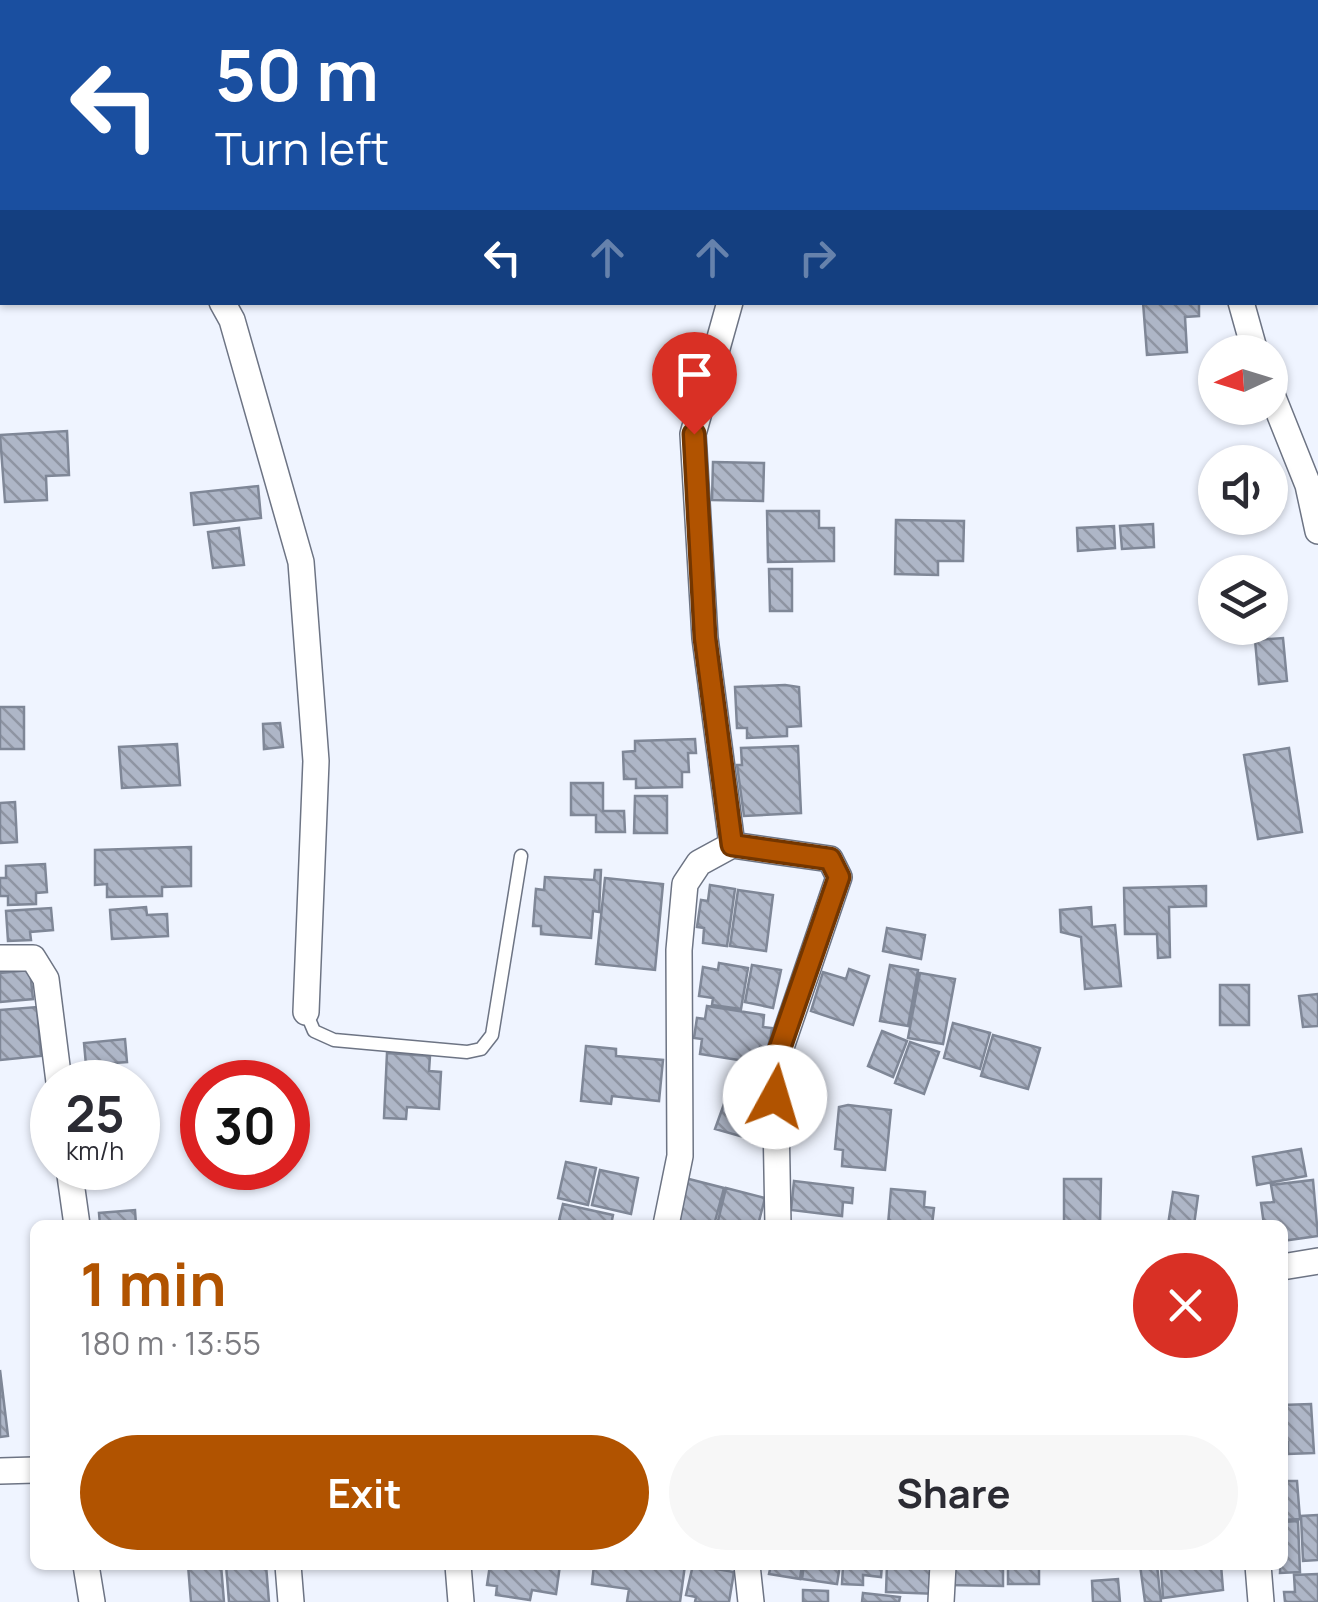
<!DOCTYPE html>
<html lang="en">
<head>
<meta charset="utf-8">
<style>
  body { margin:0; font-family:Manrope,sans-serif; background:#f7f7f7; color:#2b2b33; height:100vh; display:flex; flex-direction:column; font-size:38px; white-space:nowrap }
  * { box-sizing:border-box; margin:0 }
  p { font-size:32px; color:#7c7c81 }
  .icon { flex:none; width:55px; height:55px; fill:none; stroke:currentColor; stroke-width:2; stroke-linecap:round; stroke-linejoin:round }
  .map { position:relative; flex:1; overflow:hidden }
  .panel { position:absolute; left:30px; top:1220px; width:1258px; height:350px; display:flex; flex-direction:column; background:#fff; border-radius:15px; box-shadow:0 2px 8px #0004 }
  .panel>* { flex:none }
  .top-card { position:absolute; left:0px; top:0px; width:1320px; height:305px; box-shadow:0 2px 8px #0004; background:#1a4fa0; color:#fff; overflow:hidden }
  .needle { width:65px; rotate:266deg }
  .fabs { position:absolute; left:1198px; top:335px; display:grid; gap:20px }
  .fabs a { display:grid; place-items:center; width:90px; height:90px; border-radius:50%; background:#fff; box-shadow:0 2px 8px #0004; font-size:50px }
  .speed { position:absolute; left:30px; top:1060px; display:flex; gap:20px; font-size:50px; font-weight:700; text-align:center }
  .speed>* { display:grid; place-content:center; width:130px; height:130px; border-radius:50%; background:#fff; box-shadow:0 2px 8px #0004; line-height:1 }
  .speed small { font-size:25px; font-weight:400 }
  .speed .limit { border:15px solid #d22; background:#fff; color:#111 }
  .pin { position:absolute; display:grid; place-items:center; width:85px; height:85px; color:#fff; margin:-102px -42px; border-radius:50% 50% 50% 0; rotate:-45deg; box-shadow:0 0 10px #0007 }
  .pin .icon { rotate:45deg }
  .me { position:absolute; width:110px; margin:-55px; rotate:6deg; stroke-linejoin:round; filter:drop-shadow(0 0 8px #0008) }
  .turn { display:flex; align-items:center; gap:35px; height:210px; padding:0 50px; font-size:45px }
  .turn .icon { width:130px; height:130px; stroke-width:2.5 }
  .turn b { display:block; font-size:70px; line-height:85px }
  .lanes { display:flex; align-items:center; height:95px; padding:0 50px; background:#0003; justify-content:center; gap:50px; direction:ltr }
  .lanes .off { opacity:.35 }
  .round { display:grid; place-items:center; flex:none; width:105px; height:105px; border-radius:52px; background:#f7f7f7 }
  .overview { display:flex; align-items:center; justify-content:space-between; height:170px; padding:0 50px }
  h1 { font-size:60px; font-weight:700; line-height:75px; color:#b15300 }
  .primary-button { display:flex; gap:20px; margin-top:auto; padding:20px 50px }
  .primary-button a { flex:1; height:115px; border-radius:60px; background:#b15300; color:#fff; font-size:40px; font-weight:700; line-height:115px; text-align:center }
  .primary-button a+a { background:#f7f7f7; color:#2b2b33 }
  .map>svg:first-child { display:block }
</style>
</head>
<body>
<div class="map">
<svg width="1318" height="1602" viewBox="0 0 1318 1602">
  <defs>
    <pattern id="building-back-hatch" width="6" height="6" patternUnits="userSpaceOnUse" patternTransform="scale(2.5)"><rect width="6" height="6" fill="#aeb6c7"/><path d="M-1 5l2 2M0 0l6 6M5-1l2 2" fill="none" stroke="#8e94a2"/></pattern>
  </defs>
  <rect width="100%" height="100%" fill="#eff4ff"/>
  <path fill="url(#building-back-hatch)" stroke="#7f8797" stroke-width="2.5" d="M1143 302H1199V316L1185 317 1187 352 1147 355Z
    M67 431 69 475 46 476 47 500 5 502 0 435Z
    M713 462 764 463 763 501 712 500Z
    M258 486 261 518 194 525 191 493Z
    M767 511H819V528H834V561L768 562Z
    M896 520 964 521 963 561H938V575L895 574Z
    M1153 524 1154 547 1122 549 1120 526Z
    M1114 526 1115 548 1078 551 1077 528Z
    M239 528 244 565 213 568 208 532Z
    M769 569H792V611H770Z
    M1283 638 1287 681 1259 684 1255 640Z
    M785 685 799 687 801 726 787 727V736L747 738V728H737L735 687Z
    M0 707H24V749H0Z
    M280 723 283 747 264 749 263 724Z
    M695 739 696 753H688L689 772H682V787L636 788V779H624L623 752 635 751V741Z
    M177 744 180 785 122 788 119 747Z
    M798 746 801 813 744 816 737 765H742L741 748Z
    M1289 748 1302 832 1258 839 1244 755Z
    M571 783H603V811H624L625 832H596V815H571Z
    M635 796H667V833H634Z
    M15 802 17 842 0 843V803Z
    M191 847V886L162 887V896L107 897V884L95 885V850Z
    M45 864 47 892 36 893V904L8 905V896H0V878H6V866Z
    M595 870H601L599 912 593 911 591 938 541 934V926H533L536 889 544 890 545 877 594 880Z
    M605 878 663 884 655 970 596 964Z
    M710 885 735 889 727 946 703 943 704 928 697 927 701 900 708 901Z
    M1206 886V906L1169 907 1170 957 1158 958 1157 934H1125L1124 888Z
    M738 890 773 895 766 951 730 946Z
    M146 907 147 915 167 914 168 936 112 939 110 910Z
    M1091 907 1092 927 1115 925 1121 986 1085 989 1081 937 1061 932 1060 910Z
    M51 908 53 930 30 932 31 940 8 941 6 911Z
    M887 928 925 935 921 959 883 951Z
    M719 963 748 968 741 1009 712 1005 713 998 699 996 703 967 718 970Z
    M752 965 781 970 773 1008 745 1002Z
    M890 965 918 970 908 1026 880 1021Z
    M849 969 869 976 853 1025 811 1011 823 972 846 979Z
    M30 970 33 999 0 1002V973Z
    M920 973 955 979 943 1044 908 1038Z
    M1220 985H1249V1025H1220Z
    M1318 994V1026L1303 1027 1299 996Z
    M707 1006 764 1015 763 1027 772 1028 769 1048 760 1047 758 1063 700 1054 702 1039 694 1038 697 1018 705 1019Z
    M37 1007 41 1056 0 1060V1010Z
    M953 1023 990 1033 980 1069 944 1058Z
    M882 1031 907 1041 893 1077 868 1066Z
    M993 1035 1040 1048 1028 1089 981 1076Z
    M125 1039 127 1062 86 1065 84 1043Z
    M910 1042 939 1052 924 1094 895 1083Z
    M586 1046 616 1049V1056L663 1060 659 1101 612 1096 611 1104 581 1101Z
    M387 1053 430 1056 429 1071 441 1072 439 1109 407 1107 406 1119 384 1118Z
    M738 1065 772 1074 754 1140 715 1129Z
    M848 1105 891 1110 885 1170 842 1166 843 1150 835 1149 839 1107Z
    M151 1117 153 1137 138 1139V1118Z
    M1301 1149 1306 1176 1257 1185 1253 1157Z
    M566 1162 596 1168 588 1205 558 1198Z
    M600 1170 638 1178 631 1214 592 1205Z
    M685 1178 724 1188 714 1225H673Z
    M1064 1179H1101L1100 1225H1064Z
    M1313 1180 1318 1236 1282 1241V1225H1264L1261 1203 1274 1202 1271 1185Z
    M794 1181 853 1188 852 1203 843 1202 842 1216 791 1210Z
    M726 1188 765 1198 758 1225H717Z
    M891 1189 925 1192 924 1207 934 1208 932 1225H888Z
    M1173 1192 1198 1196 1194 1225H1168Z
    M563 1204 613 1215 611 1225H558Z
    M135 1210 136 1225H100L99 1213Z
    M0 1370 8 1436 0 1437Z
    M1311 1404 1314 1453 1288 1454V1442L1282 1443V1405Z
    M1282 1481H1297L1300 1519 1282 1520Z
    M1318 1515V1560L1303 1561 1301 1516Z
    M1298 1521 1300 1572 1280 1573 1282 1522Z
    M188 1565H221L224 1602H191Z
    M226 1565H266L269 1602H229Z
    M490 1565H560L556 1594 532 1590 530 1600 496 1595 497 1586 487 1585Z
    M594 1565H685L680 1602H627L629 1589 592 1584Z
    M693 1565 734 1572 729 1602H695L696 1597 686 1595Z
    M771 1565H802L800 1579 769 1574Z
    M804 1565H840L837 1584 802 1579Z
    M859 1565H882L881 1577 863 1575V1585L842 1584 843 1566Z
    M887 1565H940L939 1594 886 1592Z
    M950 1565H1003V1586L949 1585Z
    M1008 1565H1039V1584H1008Z
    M1140 1565H1157L1161 1602H1145Z
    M1161 1565H1221L1223 1590 1163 1598Z
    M1318 1574V1602H1285L1284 1592H1295L1294 1575Z
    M1118 1579 1120 1602H1093L1092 1581Z
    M803 1590 828 1591V1602H803Z
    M863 1593 900 1597 899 1602H862Z"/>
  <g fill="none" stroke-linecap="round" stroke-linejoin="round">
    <defs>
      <path id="lane" d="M306 1012 314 1031 334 1040 467 1052 481 1049 492 1035 521 856"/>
      <path id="street" d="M0 0 3 2
        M702 0 703 2
        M1182 0 1183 2
        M201 2 204 0
        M222 302 232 320 301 562 316 761 306 1012
        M730 302 693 434 705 638 732 845 830 859 839 877 775 1065 778 1225
        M1241 302 1255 352
        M1270 390 1308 485 1318 531
        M0 958H33L46 979 59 1082
        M69 1168 77 1225
        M666 1225 680 1156 679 950 685 884 699 863 732 845
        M1282 1267 1318 1261
        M0 1471 35 1470
        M86 1565 92 1602
        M288 1565 291 1602
        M458 1565 461 1602
        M747 1565 751 1602
        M1258 1565 1261 1602
        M941 1602 943 1565"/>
    </defs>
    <use href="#lane" stroke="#6d7484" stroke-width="15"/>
    <use href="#street" stroke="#6d7484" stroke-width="28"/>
    <use href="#lane" stroke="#fff" stroke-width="12"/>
    <use href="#street" stroke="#fff" stroke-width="25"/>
  </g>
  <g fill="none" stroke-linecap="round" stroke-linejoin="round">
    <defs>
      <path id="route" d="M694 434 705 638 732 845 830 859 839 877 774 1065 775 1097"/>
    </defs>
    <use href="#route" stroke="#733600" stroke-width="25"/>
    <use href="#route" stroke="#b15300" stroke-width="18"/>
  </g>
</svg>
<div class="fabs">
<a><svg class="needle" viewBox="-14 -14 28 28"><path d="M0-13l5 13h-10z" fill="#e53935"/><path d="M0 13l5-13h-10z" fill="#7c7c81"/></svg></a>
<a><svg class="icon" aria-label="sound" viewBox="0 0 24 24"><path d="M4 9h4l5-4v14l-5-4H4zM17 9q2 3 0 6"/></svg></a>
<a><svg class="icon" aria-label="layers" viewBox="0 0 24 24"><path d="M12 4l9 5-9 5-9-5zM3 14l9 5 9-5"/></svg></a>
</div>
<div class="speed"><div>25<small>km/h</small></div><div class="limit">30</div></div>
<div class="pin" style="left:694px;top:434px;background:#d93025"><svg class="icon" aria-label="arrive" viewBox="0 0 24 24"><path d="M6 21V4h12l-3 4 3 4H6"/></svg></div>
<svg class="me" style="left:775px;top:1097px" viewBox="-20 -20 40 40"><circle r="19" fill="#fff"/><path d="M0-13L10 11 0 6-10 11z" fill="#b15300"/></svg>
<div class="top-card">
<div class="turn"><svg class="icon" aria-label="left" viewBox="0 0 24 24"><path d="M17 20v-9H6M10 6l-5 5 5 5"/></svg><div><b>50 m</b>Turn left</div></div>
<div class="lanes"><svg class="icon" aria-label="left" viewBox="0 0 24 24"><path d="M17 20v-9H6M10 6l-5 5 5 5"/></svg><svg class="icon off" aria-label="ahead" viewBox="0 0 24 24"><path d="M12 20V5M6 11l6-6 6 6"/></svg><svg class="icon off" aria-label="ahead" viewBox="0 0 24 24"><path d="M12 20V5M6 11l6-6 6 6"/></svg><svg class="icon off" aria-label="right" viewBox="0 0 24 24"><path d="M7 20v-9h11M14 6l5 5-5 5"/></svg></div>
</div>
<section class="panel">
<div class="overview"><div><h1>1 min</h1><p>180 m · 13:55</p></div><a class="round" style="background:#d93025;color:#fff"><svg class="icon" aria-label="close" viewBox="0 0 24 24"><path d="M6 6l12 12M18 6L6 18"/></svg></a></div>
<div class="primary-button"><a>Exit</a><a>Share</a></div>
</section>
</div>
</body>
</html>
